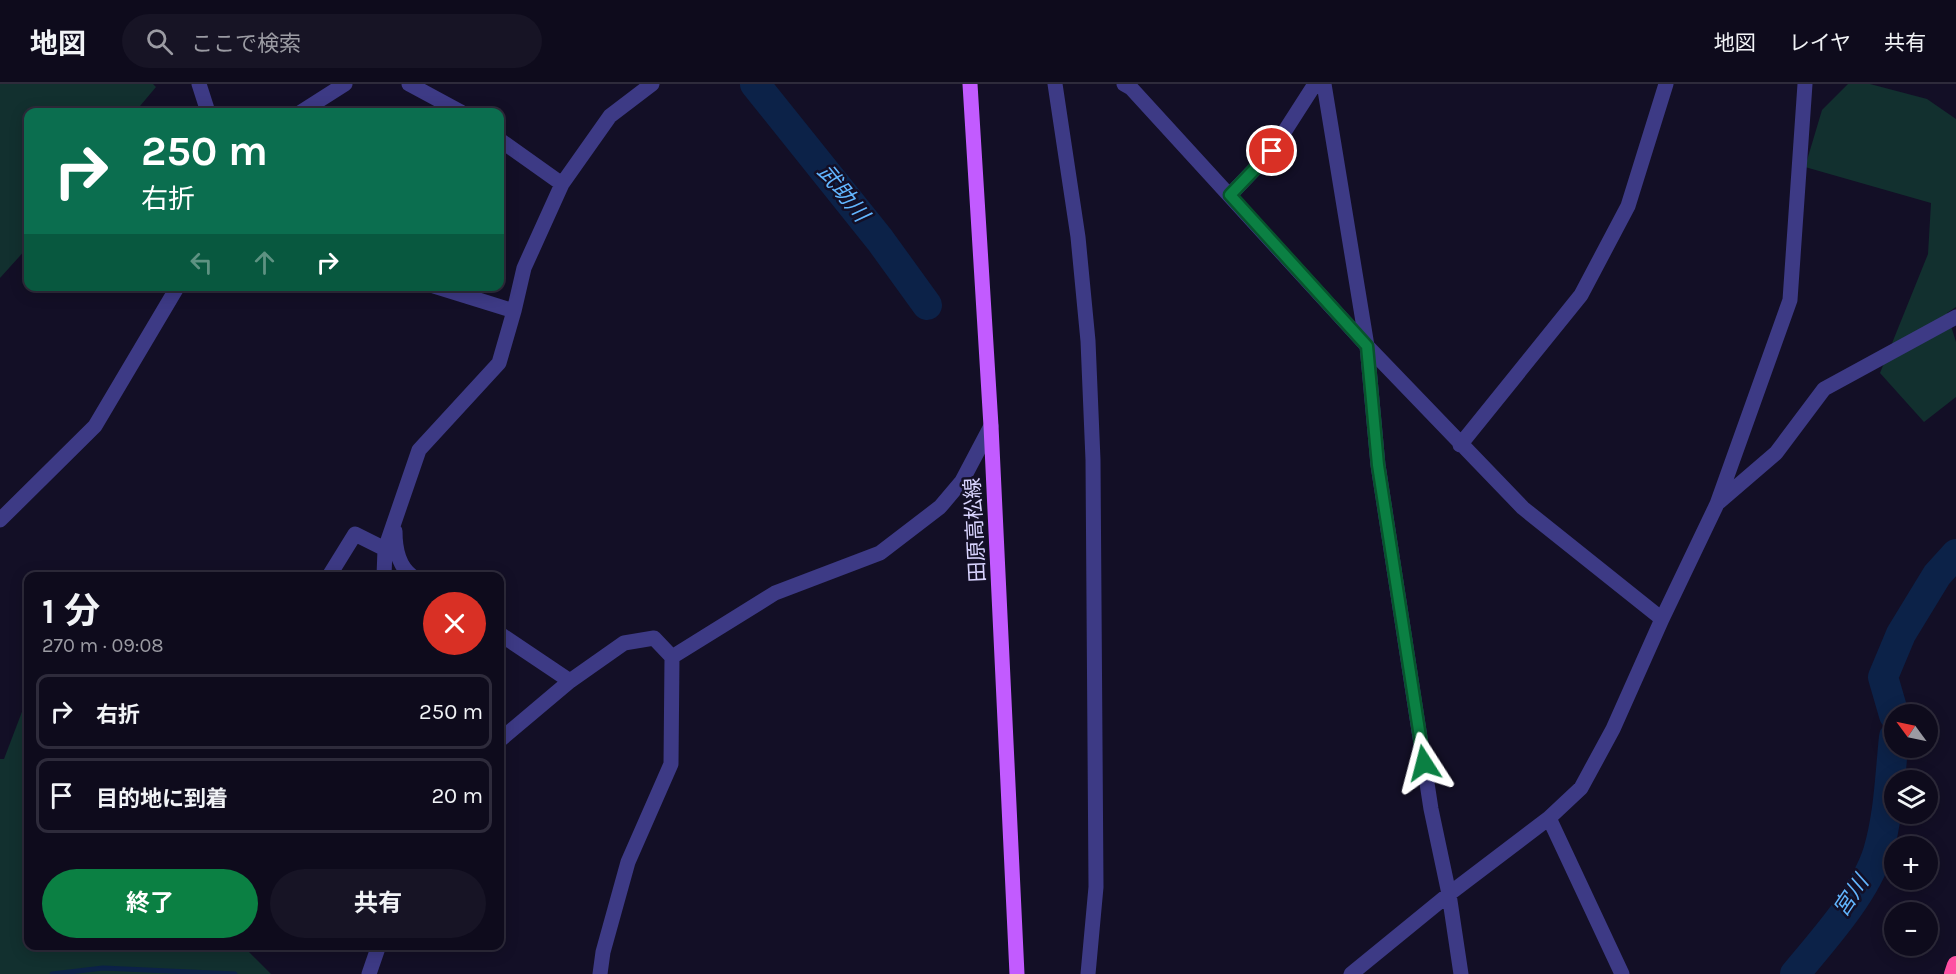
<!DOCTYPE html>
<html lang="ja">
<head>
<meta charset="utf-8">
<style>
  body { margin:0; font-family:Karla,"Noto Sans JP",sans-serif; background:#171425; color:#f1f3f6; height:100vh; display:flex; flex-direction:column; font-size:22px; white-space:nowrap }
  * { box-sizing:border-box; margin:0 }
  p { font-size:20px; color:#9b9ba3 }
  .icon { flex:none; width:33px; height:33px; fill:none; stroke:currentColor; stroke-width:2; stroke-linecap:round; stroke-linejoin:round }
  .map { position:relative; flex:1; overflow:hidden }
  .sheet { position:absolute; left:24px; top:488px; width:480px; height:378px; display:flex; flex-direction:column; background:#0e0b1c; border-radius:12px; box-shadow:0 3px 15px #0003,0 0 0 2px #2e2b3b }
  .sheet>* { flex:none }
  .hud { position:absolute; left:24px; top:24px; width:480px; height:183px; border-radius:12px; box-shadow:0 3px 15px #0003,0 0 0 2px #2e2b3b; background:#0b6e4f; color:#fff; overflow:hidden }
  .needle { width:39px; rotate:303deg }
  .fabs { position:absolute; left:1884px; top:620px; display:grid; gap:12px }
  .fabs a { display:grid; place-items:center; width:54px; height:54px; border-radius:50%; background:#0e0b1c; box-shadow:0 3px 15px #0003,0 0 0 2px #2e2b3b; font-size:30px }
  .pin { position:absolute; display:grid; place-items:center; width:51px; height:51px; color:#fff; margin:-26px; border:3px solid #fff; border-radius:50%; box-shadow:0 2px 6px #0007 }
  .me { position:absolute; width:66px; margin:-33px; rotate:351deg; stroke-linejoin:round; filter:drop-shadow(0 0 4px #0008) }
  .turn { display:flex; align-items:center; gap:21px; height:126px; padding:0 18px; font-size:27px }
  .turn .icon { width:78px; height:78px; stroke-width:2.5 }
  .turn b { display:block; font-size:42px; line-height:51px }
  .lanes { display:flex; align-items:center; height:57px; padding:0 18px; background:#0003; justify-content:center; gap:30px; direction:ltr }
  .lanes .off { opacity:.35 }
  .round { display:grid; place-items:center; flex:none; width:63px; height:63px; border-radius:32px; background:#171425 }
  .summary { display:flex; align-items:center; justify-content:space-between; height:102px; padding:0 18px }
  h1 { font-size:36px; font-weight:700; line-height:45px }
  .primary-button { display:flex; gap:12px; margin-top:auto; padding:12px 18px }
  .primary-button a { flex:1; height:69px; border-radius:36px; background:#0b8043; color:#fff; font-size:24px; font-weight:700; line-height:69px; text-align:center }
  .primary-button a+a { background:#171425; color:#f1f3f6 }
  ul { padding:0; list-style:none }
  li { display:flex; align-items:center; gap:18px; height:75px; margin:0 12px 9px; padding:0 6px; border:3px solid #2e2b3b; border-radius:12px }
  li div { flex:1 }
  li b { display:block; font-size:22px }
  li em { font-style:normal }
  header { display:flex; align-items:center; gap:36px; box-sizing:border-box; height:84px; padding:0 30px; background:#0e0b1c; border-bottom:2px solid #2e2b3b }
  header strong { font-size:28px }
  nav { display:flex; gap:33px; margin-inline-start:auto; font-size:21px }
  .search { width:420px; height:54px; background:#171425; display:flex; align-items:center; gap:15px; box-sizing:border-box; padding:0 21px; border-radius:33px; color:#9b9ba3; font-size:22px }
  .map>svg:first-child { display:block }
</style>
</head>
<body>
<header>
<strong>地図</strong>
<div class="search"><svg class="icon" aria-label="search" viewBox="0 0 24 24"><circle cx="10" cy="10" r="6"/><path d="M15 15l6 6"/></svg>ここで検索</div>
<nav><a>地図</a><a>レイヤ</a><a>共有</a></nav>
</header>
<div class="map">
<svg width="1956" height="890" viewBox="0 0 1956 890">
  <rect width="100%" height="100%" fill="#130f26"/>
  <path fill="#12302f" d="M0 0H153L156 3 135 28H28V163L0 194Z
    M1848 0H1870L1927 15 1956 35V223L1947 229 1956 258V313L1924 338 1880 289 1928 170 1931 119 1805 83 1822 26Z
    M28 612V861H242L271 890H0V675H4Z"/>
  <g fill="none" stroke-linecap="round" stroke-linejoin="round">
    <path stroke="#0c2248" stroke-width="5" d="M52 890 103 884 235 890"/>
    <path stroke="#0c2248" stroke-width="30" d="M755 0 880 156 927 221
      M1894 631 1883 593 1901 550 1937 491 1956 470
      M1795 890C1823 856 1865 810 1878 768 1889 731 1890 691 1894 653"/>
    <path stroke="#3d3a85" stroke-width="15" d="M199 0 208 28
      M409 0 461 28
      M1055 0 1078 153 1088 257 1093 376 1096 803 1088 890
      M1124 0 1131 4 1367 262 1523 424 1662 535
      M1324 0 1367 262 1378 381 1431 725 1449 810 1461 890
      M301 28 345 0
      M500 56 562 100
      M1230 111 1272 67 1315 0
      M434 202 514 227
      M1460 361 1581 211 1628 122 1666 0
      M1719 418 1776 369 1824 305 1956 233
      M0 436 95 342 178 202
      M395 447C395 463 398 482 412 492
      M329 492 355 450 385 465
      M384 492 385 465 419 366 499 279 514 227 524 184 562 100 610 32 652 0
      M500 550 570 597
      M672 573 775 509 880 469 940 423 962 397 991 342
      M500 656 570 597 624 559 654 554 672 573 671 680 628 778 603 868 600 890
      M1549 734 1622 890
      M369 890 379 861
      M1351 890 1449 810 1549 734 1581 704 1613 645 1662 535 1717 420 1790 216 1805 0"/>
    <path stroke="#c25bff" stroke-width="15" d="M970 0 991 342 1017 890"/>
    <path stroke="#ff4fa3" stroke-width="18" d="M1953 890 1956 881"/>
  </g>
  <g fill="none" stroke-linecap="round" stroke-linejoin="round">
    <defs>
      <path id="route" d="M1272 67 1230 111 1367 262 1378 381 1424 679"/>
    </defs>
    <use href="#route" stroke="#07532c" stroke-width="15"/>
    <use href="#route" stroke="#0b8043" stroke-width="10"/>
  </g>
  <g text-anchor="middle" dominant-baseline="central" stroke-width="5" stroke-linejoin="round" paint-order="stroke">
    <g font-size="21" fill="#d9d4ff" stroke="#130f26">
      <text transform="translate(975 446) rotate(-93)">田原高松線</text>
    </g>
    <g font-size="22" font-style="italic" fill="#62b6ff" stroke="#130f26">
      <text transform="translate(843 109) rotate(51)">武助川</text>
      <text transform="translate(1851 812) rotate(-56)">宮川</text>
    </g>
  </g>
</svg>
<div class="fabs">
<a><svg class="needle" viewBox="-14 -14 28 28"><path d="M0-13l5 13h-10z" fill="#e53935"/><path d="M0 13l5-13h-10z" fill="#9b9ba3"/></svg></a>
<a><svg class="icon" aria-label="layers" viewBox="0 0 24 24"><path d="M12 4l9 5-9 5-9-5zM3 14l9 5 9-5"/></svg></a>
<a>+</a>
<a>−</a>
</div>
<div class="pin" style="left:1272px;top:67px;background:#d93025"><svg class="icon" aria-label="arrive" viewBox="0 0 24 24"><path d="M6 21V4h12l-3 4 3 4H6"/></svg></div>
<svg class="me" style="left:1424px;top:679px" viewBox="-20 -20 40 40"><path d="M0-17L14 15 0 8-14 15z" fill="#0b8043" stroke="#fff" stroke-width="4"/></svg>
<div class="hud">
<div class="turn"><svg class="icon" aria-label="right" viewBox="0 0 24 24"><path d="M7 20v-9h11M14 6l5 5-5 5"/></svg><div><b>250 m</b>右折</div></div>
<div class="lanes"><svg class="icon off" aria-label="left" viewBox="0 0 24 24"><path d="M17 20v-9H6M10 6l-5 5 5 5"/></svg><svg class="icon off" aria-label="ahead" viewBox="0 0 24 24"><path d="M12 20V5M6 11l6-6 6 6"/></svg><svg class="icon" aria-label="right" viewBox="0 0 24 24"><path d="M7 20v-9h11M14 6l5 5-5 5"/></svg></div>
</div>
<section class="sheet">
<div class="summary"><div><h1>1 分</h1><p>270 m · 09:08</p></div><a class="round" style="background:#d93025;color:#fff"><svg class="icon" aria-label="close" viewBox="0 0 24 24"><path d="M6 6l12 12M18 6L6 18"/></svg></a></div>
<ul>
<li><svg class="icon" aria-label="right" viewBox="0 0 24 24"><path d="M7 20v-9h11M14 6l5 5-5 5"/></svg><div><b>右折</b></div><em>250 m</em></li>
<li><svg class="icon" aria-label="arrive" viewBox="0 0 24 24"><path d="M6 21V4h12l-3 4 3 4H6"/></svg><div><b>目的地に到着</b></div><em>20 m</em></li>
</ul>
<div class="primary-button"><a>終了</a><a>共有</a></div>
</section>
</div>
</body>
</html>
